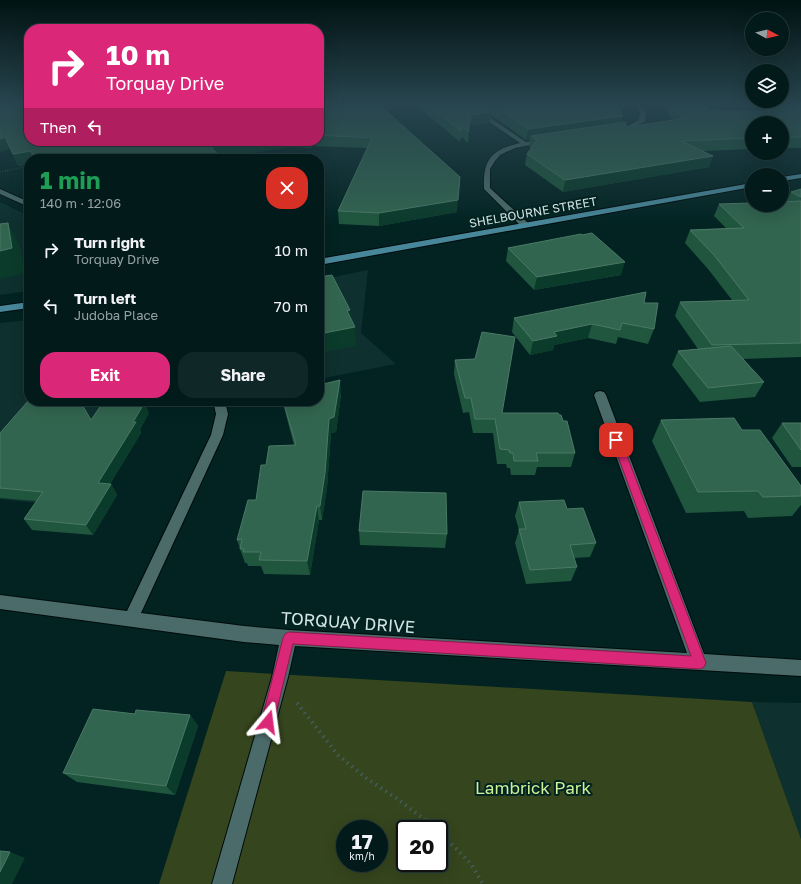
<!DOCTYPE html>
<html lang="en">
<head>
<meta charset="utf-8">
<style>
  body { margin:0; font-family:"Golos Text",sans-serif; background:#102727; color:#f1f3f6; height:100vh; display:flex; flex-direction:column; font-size:15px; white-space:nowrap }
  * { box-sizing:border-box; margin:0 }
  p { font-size:13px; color:#96a1a2 }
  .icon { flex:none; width:22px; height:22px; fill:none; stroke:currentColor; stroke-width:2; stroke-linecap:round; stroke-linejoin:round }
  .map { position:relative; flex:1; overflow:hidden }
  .side { position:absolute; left:24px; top:154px; width:300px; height:252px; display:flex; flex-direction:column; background:#021a1a; border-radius:16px; box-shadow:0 4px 16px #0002,0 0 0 1px #233839 }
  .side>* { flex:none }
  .hud { position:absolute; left:24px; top:24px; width:300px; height:122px; border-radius:16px; box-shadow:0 4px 16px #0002,0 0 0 1px #233839; background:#db2777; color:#fff; overflow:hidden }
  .needle { width:26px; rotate:97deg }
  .tools { position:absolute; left:745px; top:12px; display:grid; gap:8px }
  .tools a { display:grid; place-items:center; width:44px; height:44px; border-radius:50%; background:#021a1a; box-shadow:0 4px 16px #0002,0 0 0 1px #233839; font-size:20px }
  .speed { position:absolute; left:336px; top:820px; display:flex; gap:8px; font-size:20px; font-weight:700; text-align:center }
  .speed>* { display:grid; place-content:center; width:52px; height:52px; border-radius:50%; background:#021a1a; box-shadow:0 4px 16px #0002,0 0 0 1px #233839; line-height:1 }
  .speed small { font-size:10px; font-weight:400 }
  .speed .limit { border:2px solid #111; border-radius:6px; background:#fff; color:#111 }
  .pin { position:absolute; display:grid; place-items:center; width:34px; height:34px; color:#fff; margin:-17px; border-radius:8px; box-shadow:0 2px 6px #0006 }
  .me { position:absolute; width:44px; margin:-22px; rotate:16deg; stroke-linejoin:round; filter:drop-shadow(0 0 3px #0008) }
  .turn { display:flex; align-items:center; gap:14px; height:84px; padding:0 16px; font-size:18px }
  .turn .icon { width:52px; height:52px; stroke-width:2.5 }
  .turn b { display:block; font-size:28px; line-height:34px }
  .then { display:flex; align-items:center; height:38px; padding:0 16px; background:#0003; gap:8px; font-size:15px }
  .round { display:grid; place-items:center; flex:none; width:42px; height:42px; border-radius:16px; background:#102727 }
  .summary { display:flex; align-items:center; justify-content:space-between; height:68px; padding:0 16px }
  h1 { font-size:24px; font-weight:700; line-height:30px; color:#1e9e55 }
  .button { display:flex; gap:8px; margin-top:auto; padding:8px 16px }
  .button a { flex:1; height:46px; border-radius:16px; background:#db2777; color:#fff; font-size:16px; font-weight:700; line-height:46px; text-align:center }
  .button a+a { background:#102727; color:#f1f3f6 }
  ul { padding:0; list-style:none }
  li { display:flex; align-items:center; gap:12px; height:56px; padding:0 16px }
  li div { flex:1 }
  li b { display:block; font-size:15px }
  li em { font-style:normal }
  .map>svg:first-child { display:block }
</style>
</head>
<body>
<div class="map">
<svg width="801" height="884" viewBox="0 0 801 884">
  <rect width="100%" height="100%" fill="#022322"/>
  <path fill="#0e302f" d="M0 202 29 216V291L0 295Z
    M368 270 361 333 396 364 319 379V280Z
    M29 320V401H108L36 503 0 499V323Z
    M752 702 801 703V839Z"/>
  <path fill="#35451d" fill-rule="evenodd" d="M226 671 752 702 801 839V884H159ZM345 829H379V863H345ZM405 829H439V863H405Z"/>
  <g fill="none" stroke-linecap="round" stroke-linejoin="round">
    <defs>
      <path id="minor" d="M376 103H432L435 105 432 107 378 105Z
        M634 103H639L646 112 645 121 629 130 615 131V129L626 127 639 120 640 112Z
        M476 111 483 113 526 142 546 139 549 141 515 148 500 155 495 161 490 169V188L528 223V227H522L484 189C483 159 491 150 520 143L479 115 474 114V112Z
        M0 189 29 202V207L0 194Z
        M600 391 604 392 606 395 704 654 801 660V676L295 646 288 677 232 884H212L272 677 279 645 244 642 0 609V595L127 611 211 435 216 414 213 401H225L228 414 223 435 141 613 244 626 289 630 687 653 594 395 596 392Z"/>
      <path id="major" d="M801 174V178L782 181V177Z
        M752 183V187L319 265V259Z
        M29 302V308L0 312V306Z"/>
    </defs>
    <use href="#minor" stroke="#000b0b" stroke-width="2"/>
    <use href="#major" stroke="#000b0b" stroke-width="2"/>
    <path stroke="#415e5d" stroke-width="1" stroke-dasharray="0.5 1.5" stroke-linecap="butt" d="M5 171 29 166"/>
    <path stroke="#415e5d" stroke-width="1.5" stroke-dasharray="0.5 2" stroke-linecap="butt" d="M0 172 10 170"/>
    <path stroke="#415e5d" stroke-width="4" stroke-dasharray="1.5 4.5" stroke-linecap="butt" d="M297 703 338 755 366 778 396 798 437 829
      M439 831 471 864 483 884"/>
    <use href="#minor" fill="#4b6b6a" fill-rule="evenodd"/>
    <use href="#major" fill="#48879a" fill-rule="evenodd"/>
  </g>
  <path fill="#1f563d" d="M319 103 393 106 388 113 457 212 379 226 339 224 338 211 367 148 312 146 311 148 291 147 29 159V164L18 166 10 148 29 141H319Z
    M417 103H617L623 116 621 123 627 127 673 120 662 103H704L709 110 766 112 767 109H772L765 103H801V148H782V123H752V149L702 151 713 156 709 167 563 192 525 165 527 154 531 148 529 146 530 140H526L496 118 490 115V123L470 125 468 143 461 137 460 142 417 106Z
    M801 189V357L743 359 764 382 755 397 700 402 672 365 678 351 698 349 675 316 680 302 732 300 708 269 685 243 690 230 726 228 714 216 719 204 786 202 791 192Z
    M582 235 621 275 534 290 506 261 508 248Z
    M644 303 654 329 648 344 618 337 616 344 588 338 554 345 553 350 530 355 512 332 514 318Z
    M475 359 502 413 559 415 563 421 575 453 571 467H537L535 475H511L510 468H507L506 464H497L493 433H473L469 412 463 413 454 374 455 360Z
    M341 395 336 432 331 433 327 488 322 520H319L310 575 264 574 261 566H248L247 563H245L237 540 256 500 266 465 294 445 286 415 283 401Z
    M149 413 140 429 141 433 110 484H111L117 495 93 535 32 530 24 519 36 501 0 498V433L91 420Z
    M661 420 742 430 801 486V505L792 516 748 518 744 511 686 513 652 441Z
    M782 423H801V467H792L772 438Z
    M519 502 567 509 596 543 590 557 574 558 577 567 571 581 526 584 515 543 519 530 515 516Z
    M359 531 447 534 445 548 360 545Z
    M135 714 190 715 198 726 175 795 77 782 63 773Z"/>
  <path fill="#0b3b2b" d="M388 103H393V106L383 118V108Z
    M491 112 490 123 470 125 468 143V132L471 115Z
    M623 116 620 126 531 136 530 140H526L528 129Z
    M5 137 10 148 0 152V139Z
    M256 141H290L291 147 214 159 211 147Z
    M310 141H312V146L311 148Z
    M31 151 34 159H29V164L18 166 13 154Z
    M713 156 709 167 563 192 565 180Z
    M460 177 457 212 379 226V213Z
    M8 223 20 247 25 273 0 279V251Z
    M625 262 621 275 534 290 537 277Z
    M350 310 352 327H355L356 346 319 353V334L347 311Z
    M592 324 588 338 554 345 553 350 530 355 533 341 554 332Z
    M340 380 341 395 336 432 331 433 327 488 322 520 320 506 329 419Z
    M145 402 149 413 140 429 141 433 104 494 98 483 133 422Z
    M111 484 117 495 93 535 86 525Z
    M317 506 319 520 310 575 307 561Z
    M190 715 198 726 175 795 166 786Z
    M10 852 25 858 12 884H0V872Z"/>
  <path fill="#32654f" stroke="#4b7966" d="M0 103H29V141H256L211 147 222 159H34L31 151 13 154 5 137 0 139Z
    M319 103H388L383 108 460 177 458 200 379 213 338 211 372 138 319 135Z
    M425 103H468L491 112 471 115 468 132 462 126 461 131Z
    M485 103H617L623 116 528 129 497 107Z
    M671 103H704L709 110 770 112 767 109 787 110 779 103H801V137H782V123H752V138L681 141 713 156 565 180 527 154 537 140 531 136 625 122 627 127 682 119Z
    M801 189V197L791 192Z
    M801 201V343L712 345 680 302 749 300 714 255 690 230 744 228 719 204 752 203V205H782V202Z
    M8 223 12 248 0 251V224Z
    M592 233 625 262 537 277 508 248 581 234 582 235Z
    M332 275 350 310 347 311 355 327 319 334V277Z
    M646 292 644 303H658L654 329 622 323 620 330 592 324 554 332 557 336 533 341 514 318Z
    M482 332 515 337 502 413H558L559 415H561L563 421H567L575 453H536L538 461H514L513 453H510L509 450 500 449 495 419H475L471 398H465L455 360 475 359Z
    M731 346 764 382 708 388 678 351Z
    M340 380 334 417 329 419 325 473 320 506H317L307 561 259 560 261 552H243L244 549H240L242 539 237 540 248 500H256L261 465H266L269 446 296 445 283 401H319V385Z
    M29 400V401H80L91 420 104 401H127L145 402 133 422H136L98 483 111 484 86 525 24 519 43 492 0 488V433Z
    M734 418 742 430H760L801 486V496L763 497 758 491 698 492 661 420Z
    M782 423H801V450Z
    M363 491 446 493 447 534 359 531Z
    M564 500 567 509 583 508 596 543 570 545 577 567 530 570 519 529H526L519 502Z
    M93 709 135 714 136 710 190 715 166 786 63 773Z
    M0 851 10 852 0 872Z"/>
  <linearGradient id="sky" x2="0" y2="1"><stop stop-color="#011313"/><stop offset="0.46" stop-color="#28454f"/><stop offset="1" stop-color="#28454f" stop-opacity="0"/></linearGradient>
  <rect width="801" height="226" fill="url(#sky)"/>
  <path fill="#db2777" stroke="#8e194d" d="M616 436 621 440 706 663 704 667 700 669 293 644 274 722 272 726 268 728 263 726 261 722 283 638 285 634 289 632 691 656 612 440Z"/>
  <g text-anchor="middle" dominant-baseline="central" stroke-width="4" stroke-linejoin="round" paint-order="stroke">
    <g font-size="12" fill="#d3e4e3" stroke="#022322">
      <text transform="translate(533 212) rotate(-10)">SHELBOURNE STREET</text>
    </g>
    <g font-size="17" fill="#d3e4e3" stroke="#022322">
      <text transform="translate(348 622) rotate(4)">TORQUAY DRIVE</text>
    </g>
    <g font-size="17" fill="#ccf197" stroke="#022322">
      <text x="533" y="787">Lambrick Park</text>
    </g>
  </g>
</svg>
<div class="tools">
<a><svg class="needle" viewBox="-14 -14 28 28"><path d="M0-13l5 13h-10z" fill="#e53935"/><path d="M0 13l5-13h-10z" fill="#96a1a2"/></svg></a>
<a><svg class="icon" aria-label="layers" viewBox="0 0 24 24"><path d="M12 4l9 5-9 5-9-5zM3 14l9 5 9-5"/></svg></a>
<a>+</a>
<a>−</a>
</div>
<div class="speed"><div>17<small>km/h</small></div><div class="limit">20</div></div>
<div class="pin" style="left:616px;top:440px;background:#d93025"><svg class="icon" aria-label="arrive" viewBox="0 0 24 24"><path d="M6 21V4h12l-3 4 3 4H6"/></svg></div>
<svg class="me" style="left:268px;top:722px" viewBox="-20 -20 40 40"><path d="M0-17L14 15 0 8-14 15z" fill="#db2777" stroke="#fff" stroke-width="4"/></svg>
<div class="hud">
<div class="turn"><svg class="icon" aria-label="right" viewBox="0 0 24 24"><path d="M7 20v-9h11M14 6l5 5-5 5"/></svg><div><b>10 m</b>Torquay Drive</div></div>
<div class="then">Then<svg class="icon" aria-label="left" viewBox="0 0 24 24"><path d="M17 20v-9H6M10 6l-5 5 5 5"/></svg></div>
</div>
<section class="side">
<div class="summary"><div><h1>1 min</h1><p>140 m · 12:06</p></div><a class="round" style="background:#d93025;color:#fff"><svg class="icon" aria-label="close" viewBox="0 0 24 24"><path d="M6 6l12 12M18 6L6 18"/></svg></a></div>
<ul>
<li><svg class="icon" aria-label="right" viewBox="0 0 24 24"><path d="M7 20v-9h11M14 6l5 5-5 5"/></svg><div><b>Turn right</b><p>Torquay Drive</p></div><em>10 m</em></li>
<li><svg class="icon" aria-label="left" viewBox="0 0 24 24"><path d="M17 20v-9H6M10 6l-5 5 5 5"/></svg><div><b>Turn left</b><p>Judoba Place</p></div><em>70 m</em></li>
</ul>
<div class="button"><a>Exit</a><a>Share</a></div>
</section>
</div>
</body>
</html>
